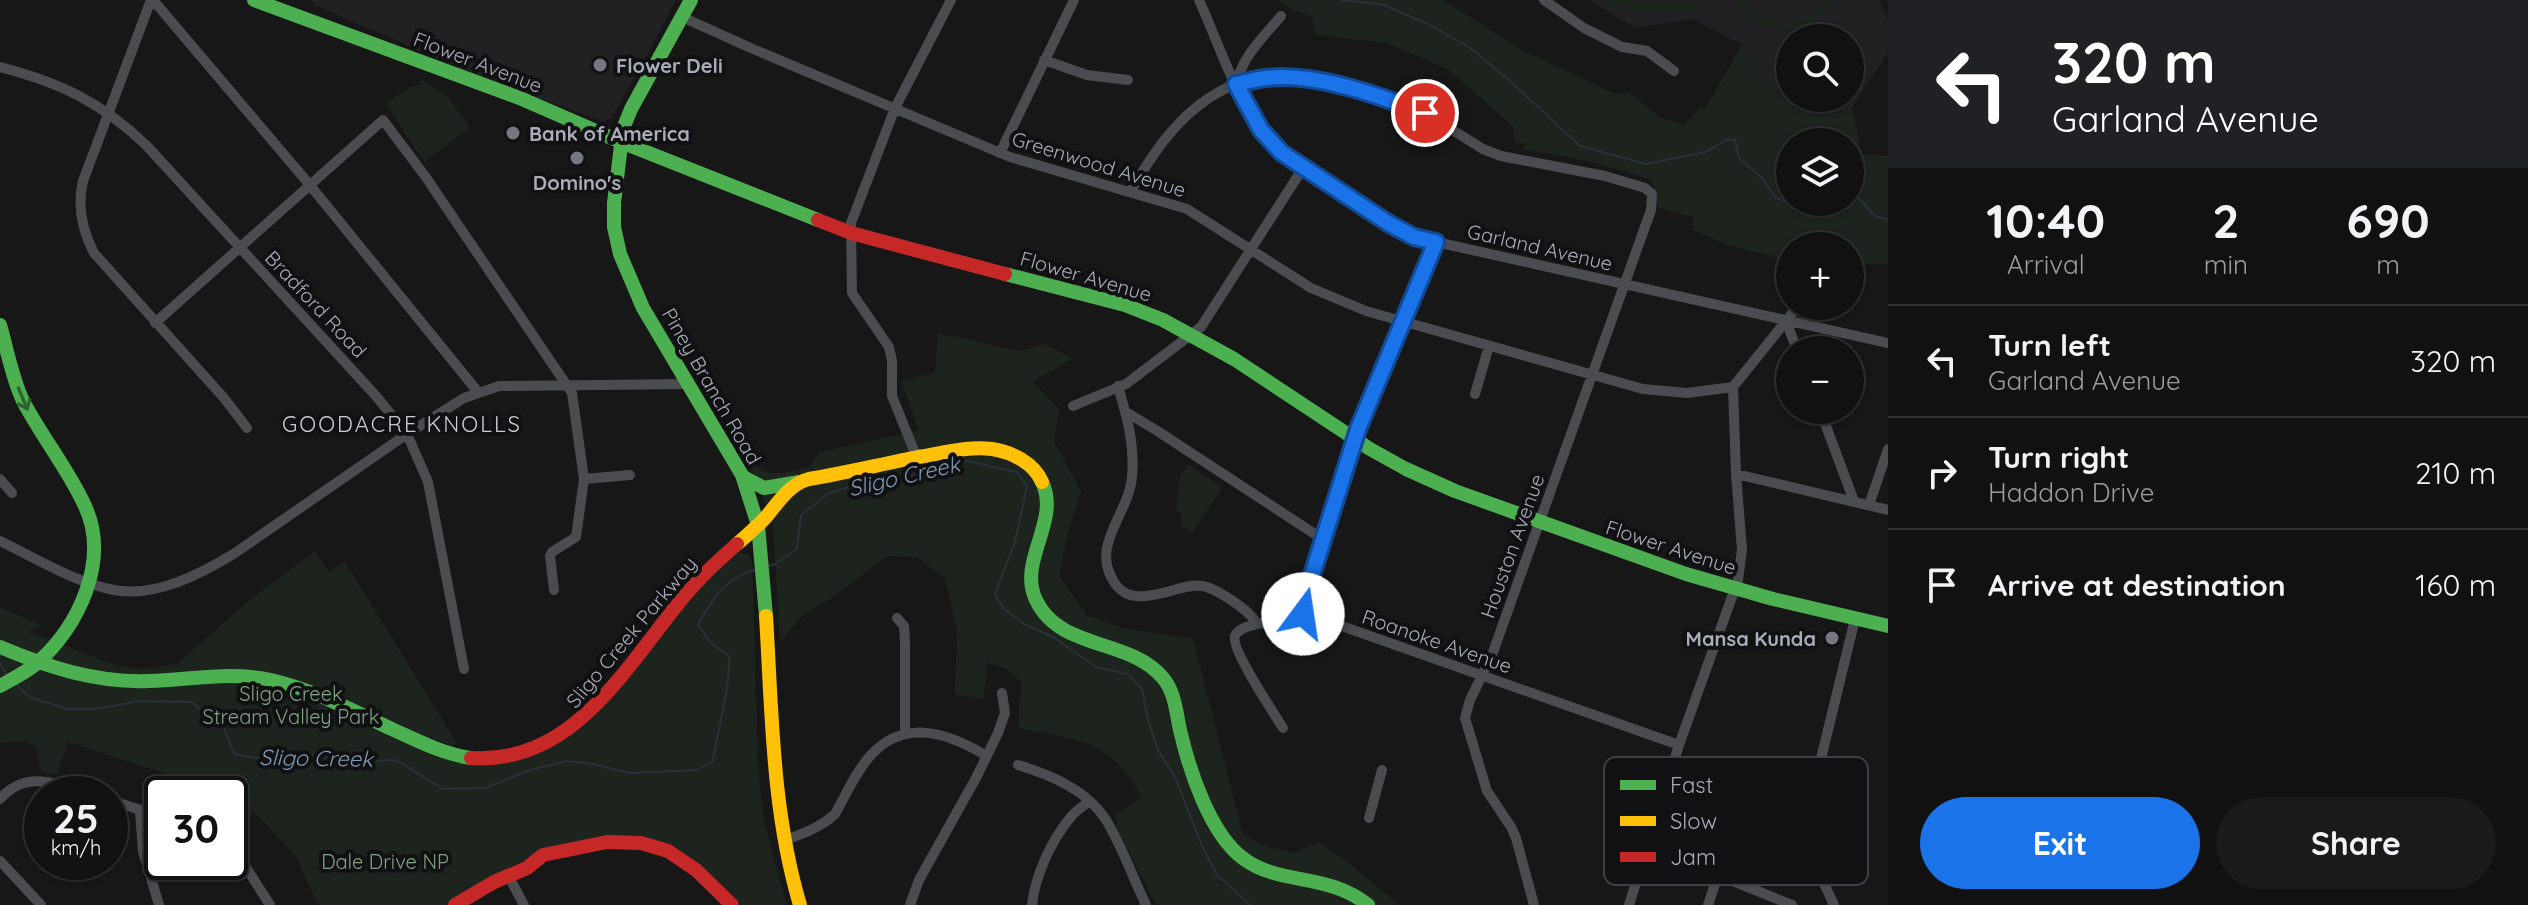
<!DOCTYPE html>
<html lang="en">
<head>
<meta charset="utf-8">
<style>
  body { margin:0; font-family:Quicksand,sans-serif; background:#1a1a1a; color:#f1f3f6; height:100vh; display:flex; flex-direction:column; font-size:30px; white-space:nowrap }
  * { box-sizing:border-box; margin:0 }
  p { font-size:26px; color:#9c9d9f }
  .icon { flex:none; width:44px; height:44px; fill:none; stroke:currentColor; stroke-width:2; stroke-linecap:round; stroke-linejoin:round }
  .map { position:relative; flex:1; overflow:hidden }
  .drawer { display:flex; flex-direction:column; background:#111; width:640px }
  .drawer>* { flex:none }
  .hud { background:#202124; color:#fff; overflow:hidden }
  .fabs { position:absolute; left:1776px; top:24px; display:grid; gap:16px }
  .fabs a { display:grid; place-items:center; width:88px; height:88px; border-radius:50%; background:#111; box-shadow:0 2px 6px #0004,0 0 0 2px #303131; font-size:40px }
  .speed { position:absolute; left:24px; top:776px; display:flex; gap:16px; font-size:40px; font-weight:700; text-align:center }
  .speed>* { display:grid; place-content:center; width:104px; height:104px; border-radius:50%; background:#111; box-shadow:0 2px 6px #0004,0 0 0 2px #303131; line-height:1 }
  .speed small { font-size:20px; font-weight:400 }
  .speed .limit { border:4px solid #111; border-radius:12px; background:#fff; color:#111 }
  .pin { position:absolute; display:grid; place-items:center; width:68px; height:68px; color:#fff; margin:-34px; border:4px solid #fff; border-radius:50%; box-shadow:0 2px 8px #0007 }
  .me { position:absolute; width:88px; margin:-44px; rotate:14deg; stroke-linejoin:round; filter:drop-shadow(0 0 6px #0008) }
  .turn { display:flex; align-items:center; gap:28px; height:168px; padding:0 32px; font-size:36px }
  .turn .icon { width:104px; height:104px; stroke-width:2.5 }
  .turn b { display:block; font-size:56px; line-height:68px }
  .eta { display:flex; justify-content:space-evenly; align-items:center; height:136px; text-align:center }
  .eta b { font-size:48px; font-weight:700; line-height:56px }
  .primary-button { display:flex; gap:16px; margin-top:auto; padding:16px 32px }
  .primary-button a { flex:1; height:92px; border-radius:48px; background:#1a73e8; color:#fff; font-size:32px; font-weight:700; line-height:92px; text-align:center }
  .primary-button a+a { background:#1a1a1a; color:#f1f3f6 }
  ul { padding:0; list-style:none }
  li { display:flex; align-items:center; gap:24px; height:112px; padding:0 32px; border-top:2px solid #303131 }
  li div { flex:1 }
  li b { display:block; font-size:30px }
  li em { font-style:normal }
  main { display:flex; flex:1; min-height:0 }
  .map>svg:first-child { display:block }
</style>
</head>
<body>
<main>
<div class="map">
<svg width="1888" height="905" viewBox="0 0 1888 905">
  <rect width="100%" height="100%" fill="#171717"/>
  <path fill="#212123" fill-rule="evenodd" d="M310 0H676L644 61 612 117 604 122 471 73 316 6Z
    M1589 0H1879L1888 20V52L1852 108 1817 118 1775 94 1742 45 1693 19 1635 28ZM1790 38H1850V98H1790Z"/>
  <path fill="#1d241e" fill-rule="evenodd" d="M1277 0H1443L1524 51 1615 94 1629 92 1661 118 1684 125 1700 108 1705 109 1742 45 1775 94 1817 118 1852 108 1862 154 1888 156V265L1850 262V246H1790V261L1724 244 1693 230 1694 218 1658 208 1652 180 1593 162 1522 149 1526 144 1514 141 1513 127 1448 69 1386 43 1315 35 1312 17 1287 7ZM1790 142H1850V202H1790Z
    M1607 0H1699L1695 11 1641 13 1609 4Z
    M1734 0H1745C1771 24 1800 37 1822 0H1830C1821 24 1794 38 1769 27 1755 22 1745 10 1734 0Z
    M422 79 448 97 470 128 424 162 386 104 403 91 420 84Z
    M938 333 1020 351 1044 344 1073 358 1033 382 1059 409 1054 441 1081 491 1067 536 1059 576 1087 615 1123 628 1193 639 1243 834 1268 847 1295 853 1319 842 1345 860 1399 905H1156L1115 824 1118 822 1115 816 1141 796C1130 776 1114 756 1093 746 1076 738 1037 732 1018 728L1021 682 1007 669 988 663 983 699 955 694 957 630 945 578 917 557 888 556 827 601 802 616 780 642 773 525 751 468 756 466C772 479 791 471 809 467L820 452 919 430 901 381 935 372Z
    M1188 464 1222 487 1193 532 1182 527 1181 513 1176 510 1180 476Z
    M315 551 329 572 345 562 457 743 452 746 430 737 432 742C475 759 514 750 559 744L707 575 739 552 749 555 752 562 758 764 763 818 787 905H741L703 868 619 838 518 862 449 905H318L296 857 258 816 230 801V794H217L195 783 68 742 57 774 41 772 36 746 23 741 0 743V607L43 626 29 632 118 666 142 669 177 664 251 599Z"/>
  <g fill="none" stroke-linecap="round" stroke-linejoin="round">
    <path stroke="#2a3239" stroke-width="2" d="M1341 0 1381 4 1428 24 1469 47 1510 81 1580 146 1646 164 1706 152 1726 140H1735L1739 158 1761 177 1776 198 1800 207 1822 202
      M1850 196 1855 194 1875 216 1888 220
      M768 566 775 564 797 549 801 515 829 493 846 488 895 480 967 461 1017 472 1027 486 1015 542 995 594 1003 608 1024 624 1053 637 1096 667 1128 674 1142 689 1148 720 1158 750 1175 777 1202 846 1217 875 1250 905
      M0 663 6 674
      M16 684 29 697 68 709H96L140 701 191 702 224 728 234 754 260 759 309 754 361 761 396 760 443 789 485 788 530 770 567 761 593 764 630 773 697 770 713 761C718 726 730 691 729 656L711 643 698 625C714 596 725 578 758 569"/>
    <path stroke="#4b4c50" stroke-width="10" d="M151 0 83 181C77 206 82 230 94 253L224 398 247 428
      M153 0 309 184 478 392
      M1199 0C1218 42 1233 90 1260 128 1279 155 1308 172 1335 189 1361 206 1387 223 1414 237L1888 343
      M1544 0 1584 28 1622 47 1647 51 1674 71
      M682 17 753 49 1010 157 1187 209 1311 288 1366 311 1643 389 1687 393 1733 387
      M1044 60 1087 75 1128 80
      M0 67C59 82 101 102 146 145L376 396 407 434 428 482 464 669
      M1236 84 1267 78H1285L1368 91 1425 113 1483 149 1501 156 1605 176 1645 188 1652 194 1651 210 1492 655 1470 700 1465 718 1487 791 1511 827 1516 838 1534 905
      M1000 153 1074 0
      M1131 191C1156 147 1187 103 1236 84 1244 54 1261 40 1281 16
      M1786 321 1797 350
      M155 323 383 120 425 176 572 393 584 479
      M1118 386C1127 417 1135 445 1132 477 1128 517 1088 546 1116 585 1129 602 1149 596 1167 592 1178 589 1191 584 1203 586 1217 589 1251 611 1257 624L1303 614 1319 618 1679 745
      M1475 394 1489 346
      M1073 406 1126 384 1201 327 1303 168
      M1820 410 1854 501
      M1126 412 1159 432 1324 540
      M917 458 892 396V361L889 347 852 293 851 223 895 108 951 0
      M1736 474 1888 510
      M0 479 12 493
      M1869 505 1888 449
      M0 541C35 558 76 583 114 590 155 598 201 574 235 553L407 434 464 398 499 386 686 384
      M554 590 550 556 552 552 576 537 584 479 630 475
      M1303 614 1306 594 1358 429 1436 242
      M897 618 904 626 905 642V732
      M1257 624C1250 626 1238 628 1235 636 1230 648 1275 715 1283 728
      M1018 765C1051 775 1087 790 1106 820 1122 846 1133 878 1146 905
      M0 799C27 769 56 784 89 794
      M110 800 162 817
      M140 811 143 851 159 905
      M1369 818 1382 770
      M783 841C802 834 820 828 835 814 846 795 856 771 871 755 905 718 948 733 985 755
      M230 849 240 858 270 905
      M1645 854 1718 875 1792 905
      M0 861 41 905
      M508 875 524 905
      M910 905 919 880 976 778 998 733 1005 713 1002 693
      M1032 905C1035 876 1051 841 1070 818 1075 811 1083 806 1089 802
      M1629 905 1679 745 1738 580 1742 550 1736 474 1733 387 1798 306
      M1708 905 1718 875
      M1834 905 1803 838 1809 808 1855 619"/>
    <path stroke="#4caf50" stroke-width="14" d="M254 0 522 99 621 142 818 220
      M691 0 631 109 623 129 614 203V227L620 254 643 308 742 475 758 525 766 616
      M1005 274 1125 305 1163 320 1234 359 1370 449 1406 469 1455 491 1686 574 1773 599 1888 626
      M0 325C7 349 12 378 23 401 42 437 68 469 85 506 110 560 79 627 36 664 25 673 12 679 0 686
      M745 478 764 488 799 482
      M1042 482C1061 521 1017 561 1036 600 1060 651 1130 638 1163 678 1175 692 1176 712 1180 730 1189 769 1210 835 1244 859 1281 886 1327 872 1368 905
      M0 647C47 667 96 683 149 681 190 680 230 671 271 680 315 690 355 712 396 731 420 742 444 754 471 758"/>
    <path stroke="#ffc107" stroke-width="14" d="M737 544C747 535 757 527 766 517 778 503 789 484 809 479 845 473 882 464 918 457 943 453 967 446 992 449 1012 452 1034 463 1042 482
      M766 616C772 713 772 811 800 905"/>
    <path stroke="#c62828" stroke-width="14" d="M818 220 851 233 1005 274
      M471 758C570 765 623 672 677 605 695 582 715 563 737 544
      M455 905 494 882 527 868 543 855 607 842 641 843 668 851 696 870 732 905"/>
  </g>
  <defs><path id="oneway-shaft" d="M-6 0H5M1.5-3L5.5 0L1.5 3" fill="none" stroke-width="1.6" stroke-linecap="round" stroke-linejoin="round" transform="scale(2)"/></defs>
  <use stroke="#2e6032" href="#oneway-shaft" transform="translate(23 399) rotate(67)"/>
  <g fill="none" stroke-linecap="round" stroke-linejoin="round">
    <defs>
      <path id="route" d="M1303 614 1306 594 1358 429 1436 242 1414 237 1388 223 1282 153 1261 130 1236 84C1246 82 1256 79 1266 78 1315 72 1380 96 1425 113"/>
    </defs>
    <use href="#route" stroke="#114b97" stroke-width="20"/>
    <use href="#route" stroke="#1a73e8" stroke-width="14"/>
  </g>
  <g fill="#757880" stroke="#111113" stroke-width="3">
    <circle cx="600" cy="65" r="8"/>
    <circle cx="513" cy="133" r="8"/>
    <circle cx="577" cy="158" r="8"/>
    <circle cx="1832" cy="638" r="8"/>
  </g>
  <g text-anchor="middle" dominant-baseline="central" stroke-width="8" stroke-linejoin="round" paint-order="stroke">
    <g font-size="20" fill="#a8adb8" stroke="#111113">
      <text transform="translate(478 62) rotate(21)">Flower Avenue</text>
      <text transform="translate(1099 164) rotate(17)">Greenwood Avenue</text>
      <text transform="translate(1540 247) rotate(13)">Garland Avenue</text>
      <text transform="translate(1086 276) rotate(16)">Flower Avenue</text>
      <text transform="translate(316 304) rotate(47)">Bradford Road</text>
      <text transform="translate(712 386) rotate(60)">Piney Branch Road</text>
      <text transform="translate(1512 546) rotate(-70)">Houston Avenue</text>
      <text transform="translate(1671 547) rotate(18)">Flower Avenue</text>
      <text transform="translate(631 632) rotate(-50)">Sligo Creek Parkway</text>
      <text transform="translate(1437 641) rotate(19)">Roanoke Avenue</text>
    </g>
    <g font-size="20" font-weight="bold" fill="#a8adb8" stroke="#111113" text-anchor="start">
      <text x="616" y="65">Flower Deli</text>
      <text x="529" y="133">Bank of America</text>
      <text x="577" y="182" text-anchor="middle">Domino's</text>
      <text x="1816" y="638" text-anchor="end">Mansa Kunda</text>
    </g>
    <g font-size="20" fill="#7fa381" stroke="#111113">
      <text x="291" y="693">Sligo Creek<tspan x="291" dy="23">Stream Valley Park</tspan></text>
      <text x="385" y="861">Dale Drive NP</text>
    </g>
    <g font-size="22" letter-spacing="2" fill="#c9ccd4" stroke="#111113">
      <text x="402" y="424">GOODACRE KNOLLS</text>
    </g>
    <g font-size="22" font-style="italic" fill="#7f9bb3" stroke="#111113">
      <text transform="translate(904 476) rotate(-13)">Sligo Creek</text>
      <text transform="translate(316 758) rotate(1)">Sligo Creek</text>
    </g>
  </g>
  <rect x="1604" y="757" width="264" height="128" rx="12" fill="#111113" stroke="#3e4045" stroke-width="2"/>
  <rect x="1620" y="780" width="36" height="10" fill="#4caf50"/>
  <rect x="1620" y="816" width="36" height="10" fill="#ffc107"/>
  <rect x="1620" y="852" width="36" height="10" fill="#c62828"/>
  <g font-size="22" fill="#a8adb8">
    <text x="1670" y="793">Fast</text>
    <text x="1670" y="829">Slow</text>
    <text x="1670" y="865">Jam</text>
  </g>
</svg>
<div class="fabs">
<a><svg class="icon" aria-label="search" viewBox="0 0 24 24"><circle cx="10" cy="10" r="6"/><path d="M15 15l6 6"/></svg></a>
<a><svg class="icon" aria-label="layers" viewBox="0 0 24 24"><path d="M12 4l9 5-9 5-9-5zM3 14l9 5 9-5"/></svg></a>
<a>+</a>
<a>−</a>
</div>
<div class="speed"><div>25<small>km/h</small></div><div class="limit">30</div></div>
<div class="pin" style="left:1425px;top:113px;background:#d93025"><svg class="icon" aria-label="arrive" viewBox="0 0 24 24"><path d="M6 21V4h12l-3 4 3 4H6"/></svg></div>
<svg class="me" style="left:1303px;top:614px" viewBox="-20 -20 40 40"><circle r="19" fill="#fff"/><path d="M0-13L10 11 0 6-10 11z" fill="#1a73e8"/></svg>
</div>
<section class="drawer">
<div class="hud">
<div class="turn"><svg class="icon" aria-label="left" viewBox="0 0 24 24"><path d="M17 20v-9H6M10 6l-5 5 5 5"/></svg><div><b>320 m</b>Garland Avenue</div></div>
</div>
<div class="eta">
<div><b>10:40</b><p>Arrival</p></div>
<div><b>2</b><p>min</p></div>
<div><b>690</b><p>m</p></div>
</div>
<ul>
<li><svg class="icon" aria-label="left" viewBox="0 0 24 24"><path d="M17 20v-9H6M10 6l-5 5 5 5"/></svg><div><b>Turn left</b><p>Garland Avenue</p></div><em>320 m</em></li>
<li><svg class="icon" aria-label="right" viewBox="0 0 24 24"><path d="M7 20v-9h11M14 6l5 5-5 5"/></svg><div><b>Turn right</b><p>Haddon Drive</p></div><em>210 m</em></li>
<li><svg class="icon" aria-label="arrive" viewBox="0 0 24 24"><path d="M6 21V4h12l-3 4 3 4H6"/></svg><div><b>Arrive at destination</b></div><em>160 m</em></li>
</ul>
<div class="primary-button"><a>Exit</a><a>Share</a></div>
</section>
</main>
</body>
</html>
